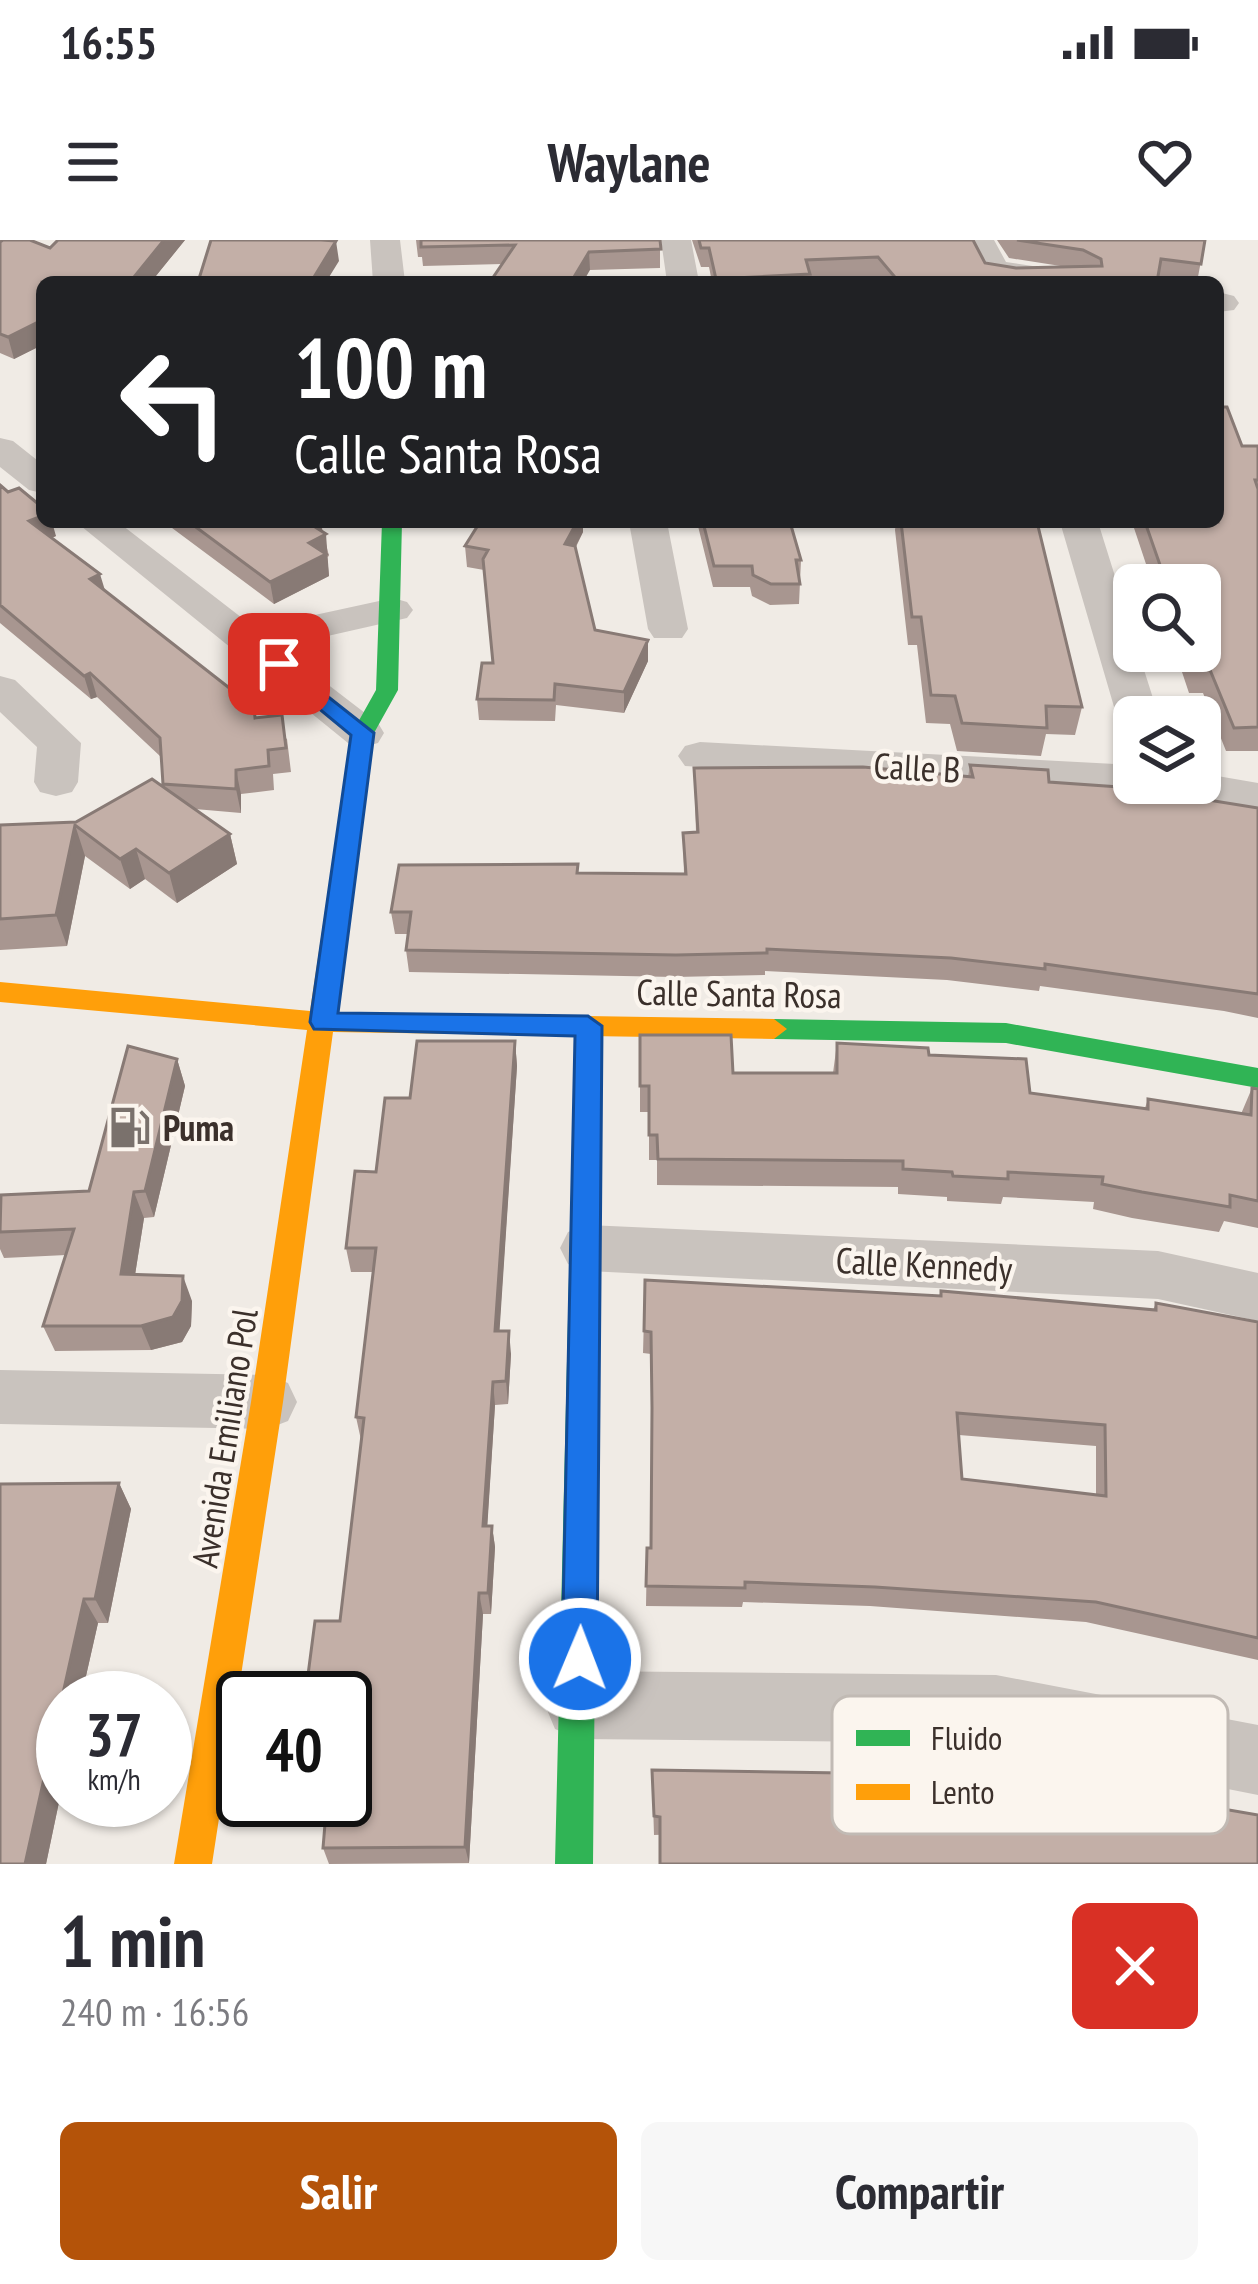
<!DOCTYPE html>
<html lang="es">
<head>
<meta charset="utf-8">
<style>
  body { margin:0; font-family:"PT Sans Narrow",sans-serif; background:#f7f7f7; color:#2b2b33; height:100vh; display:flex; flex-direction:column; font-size:45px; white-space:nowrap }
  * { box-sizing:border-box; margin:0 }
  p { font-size:39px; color:#7c7c81 }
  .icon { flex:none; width:66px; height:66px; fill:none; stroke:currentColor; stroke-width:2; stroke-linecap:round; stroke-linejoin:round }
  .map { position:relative; height:1624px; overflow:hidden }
  .side { display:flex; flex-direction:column; background:#fff; flex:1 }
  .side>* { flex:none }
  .guide { position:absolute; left:36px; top:36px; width:1188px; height:252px; border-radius:18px; box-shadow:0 3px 9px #0004; background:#202124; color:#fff; overflow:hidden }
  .buttons { position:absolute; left:1113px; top:324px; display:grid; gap:24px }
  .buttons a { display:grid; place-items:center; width:108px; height:108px; border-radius:18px; background:#fff; box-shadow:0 3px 9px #0004; font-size:60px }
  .speed { position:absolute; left:36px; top:1431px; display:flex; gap:24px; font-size:60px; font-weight:700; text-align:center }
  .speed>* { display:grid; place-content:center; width:156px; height:156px; border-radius:50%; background:#fff; box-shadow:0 3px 9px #0004; line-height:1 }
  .speed small { font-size:30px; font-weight:400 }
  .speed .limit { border:6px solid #111; border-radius:18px; background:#fff; color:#111 }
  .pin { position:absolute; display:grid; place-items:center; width:102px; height:102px; color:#fff; margin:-51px; border-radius:24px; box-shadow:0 6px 18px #0006 }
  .me { position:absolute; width:132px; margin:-66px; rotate:1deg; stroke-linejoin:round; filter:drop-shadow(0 0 9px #0008) }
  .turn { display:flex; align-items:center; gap:42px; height:252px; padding:0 60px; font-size:54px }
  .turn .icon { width:156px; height:156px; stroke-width:2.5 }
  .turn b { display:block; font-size:84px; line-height:102px }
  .round { display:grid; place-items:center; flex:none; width:126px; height:126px; border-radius:18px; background:#f7f7f7 }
  .overview { display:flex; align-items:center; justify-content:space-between; height:204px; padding:0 60px }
  h1 { font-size:72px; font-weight:600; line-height:90px }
  .button { display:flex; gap:24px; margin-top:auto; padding:24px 60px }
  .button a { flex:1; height:138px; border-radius:18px; background:#b45309; color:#fff; font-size:48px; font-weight:600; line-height:138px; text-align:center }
  .button a+a { background:#f7f7f7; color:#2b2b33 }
  .status { display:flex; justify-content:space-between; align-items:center; height:84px; padding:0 60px; background:#fff; direction:ltr }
  .status svg { height:33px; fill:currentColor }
  header { display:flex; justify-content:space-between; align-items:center; height:156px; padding:0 60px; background:#fff; font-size:54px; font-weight:600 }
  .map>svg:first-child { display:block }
</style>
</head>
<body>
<div class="status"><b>16:55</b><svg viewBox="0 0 49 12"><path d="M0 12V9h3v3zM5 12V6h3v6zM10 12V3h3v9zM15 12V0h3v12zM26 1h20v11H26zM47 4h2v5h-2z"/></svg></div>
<header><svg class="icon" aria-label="menu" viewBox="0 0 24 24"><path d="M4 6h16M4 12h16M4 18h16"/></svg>Waylane<svg class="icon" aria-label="heart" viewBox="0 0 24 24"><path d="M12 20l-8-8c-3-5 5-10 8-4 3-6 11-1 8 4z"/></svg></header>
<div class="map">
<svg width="1258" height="1624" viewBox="0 0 1258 1624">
  <rect width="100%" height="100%" fill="#f0ebe5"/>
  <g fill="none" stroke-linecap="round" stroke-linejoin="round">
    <path fill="#c9c3be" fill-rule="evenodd" d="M370 0H400L405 42H373Z
      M661 0H691L699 42H667Z
      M964 0H994L1006 22 1079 33 1095 42H1013L983 37Z
      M1218 52 1234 56 1239 63 1234 70 1218 72Z
      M0 198 13 201 42 224V253L29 250 0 227Z
      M76 282H118L255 388 393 358 407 362 413 370 407 378 279 407 378 483 384 493 378 503 363 507 348 503Z
      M629 282H667L688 389 682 398H654L648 389Z
      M1060 282H1098L1134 397V411H1138L1159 477H1134V489L1123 486 1117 477Z
      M0 436 15 440 81 503 78 542 72 552 56 556 40 552 34 542 37 507 0 472Z
      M700 502 1134 525V543H1200V533L1258 543V573L1158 553 1153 544 1134 553 685 526 678 516 685 506Z
      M588 985 1158 1011 1258 1033V1081L1158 1059 588 1031 568 1024 560 1008 568 992Z
      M0 1130 267 1135 288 1143 297 1162 288 1181 267 1189 0 1184Z
      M579 1431 996 1435 1258 1485V1555L996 1503 579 1499 555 1489 545 1465 555 1441Z"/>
    <path fill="#30b455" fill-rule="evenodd" d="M382 282H402L398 450 374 493 350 664 338 673 326 664 352 493 376 450Z
      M588 776 601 786 593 1624H555L575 786Z
      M774 779 1006 783 1258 828V848L1006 803 774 799 761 789Z"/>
    <path fill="#ff9f0a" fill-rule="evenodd" d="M338 655 350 664 336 772 774 779 787 789 774 799 333 792 283 1162 212 1624H174L251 1162 307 790 0 762V742L310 771 326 664Z"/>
  </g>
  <path fill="#a89690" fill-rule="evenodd" d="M58 0H185L151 42H42V105L14 119 0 113V2L50 8Z
    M416 0H660V28L590 30 502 24 423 26 422 17H418Z
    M692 0H973L985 23 1016 28 1067 27 1009 18 997 0H1205L1197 42 1158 38 1157 42H881L876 36 810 38 809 42H712L709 27H701Z
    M1242 206H1258V511H1226L1203 453H1189L1175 411H1200V345H1153L1132 282H1218Z
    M0 245 56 296 52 298 105 350 241 467 287 499 291 532 273 534 274 550 241 554V573L195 569 230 594 237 624 177 663 145 639 130 649 85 616 67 706 0 710V585L76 582 164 547 161 517 97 457 91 459 0 383Z
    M164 282H318L321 284 329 316 327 317 329 336 274 364Z
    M697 282H795V286H791L801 320 799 364 770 365 752 356 750 347H713Z
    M896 282H1037L1082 467 1075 495 1046 494 1041 516 957 511 950 484 926 483 917 405H908L895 290Z
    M583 292 576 307 595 390 648 421 624 473 556 465 555 481 479 480 477 459 493 423 484 330 467 327 465 306Z
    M970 525 1049 542 1258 568V778L1224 771 1040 746 1039 751 947 740 765 731V735L675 737 409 732 406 710 408 694H395L391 672 578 633 684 634 683 593 696 592 694 528 968 537Z
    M640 795 733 833H833L837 803 929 815 1030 853 1145 868 1148 859 1241 874 1252 848 1258 849V988L1224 981 1219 992 1132 978 1093 969 1094 962 1003 957 1001 964 947 961V957L898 954V947L657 945V920H649V872H640Z
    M515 801 517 826 499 1091 511 1114 508 1164 495 1165 487 1286H492L495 1307 491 1374H483L469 1623 329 1624 323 1608 345 1560 361 1200 356 1177 373 1032H351L346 1008 376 932 410 858Z
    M177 819 185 846 154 977 144 978 135 1035 192 1061 191 1086 182 1102 151 1110 55 1111 43 1086 66 1015 4 1018 0 1009V958L89 951Z
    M645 1040 1153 1070 1156 1063 1258 1082V1420L1086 1382 870 1366 743 1362 742 1367 646 1366 647 1308H651L652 1190 651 1114 643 1113ZM959 1195 1096 1206V1255L962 1239Z
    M119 1243 131 1269 108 1383H98L81 1458H63V1543L46 1624H0Z
    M652 1530 1045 1548 1050 1539 1258 1575 654 1595Z"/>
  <path fill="#887a75" d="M164 0H185L151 42H130Z
    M336 1 339 21 326 42H311Z
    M589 12 590 30 583 42H571Z
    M42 80V105L14 119 8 97Z
    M42 276V282H52L56 296 36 304 29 281Z
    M577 282H583V292L566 325 565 304Z
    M321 284 323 296 326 294 329 336 274 364 270 342 309 303 315 287Z
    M100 334 107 357 90 339Z
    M648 400V421L624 473V452Z
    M90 433 97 457 91 459 84 436Z
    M236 530 241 554V573L236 549Z
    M75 585 85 616 67 706 56 675Z
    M230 594 237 624 177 663 169 633Z
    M136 609 145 639 130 649 120 619Z
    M515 801 517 826 498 1114 495 1091Z
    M177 819 185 846 154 977 145 951Z
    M134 952 144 978 131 1060 121 1034Z
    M183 1036 192 1061 191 1086 182 1102 151 1110 141 1086Z
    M509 1091 511 1114 508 1164 506 1141Z
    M493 1142 495 1165 486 1307 483 1286Z
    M119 1243 131 1269 108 1383 95 1359Z
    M492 1286 495 1307 491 1374 488 1353Z
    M479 1353 483 1374 469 1623 465 1607Z
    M84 1359 98 1383 81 1458H63V1543L46 1624H25Z"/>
  <path fill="#c3afa7" stroke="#887a75" stroke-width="3" fill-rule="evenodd" d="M3 0H30L50 8 58 0H164L130 42H42V80L8 97 0 94V2Z
    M211 0H321L336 1 311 42H198Z
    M421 0H660L661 9 589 12 571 42H490L515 5 421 7Z
    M699 0H973L985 23 1016 28 1102 26 1101 19 1083 10 1017 0H1205L1201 24 1161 19 1157 42H899L878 17 806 20 810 34 716 39 709 8H701Z
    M1218 167H1227L1242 206H1258V240H1255L1258 249V487L1234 488 1210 430 1196 429 1190 411H1200V345H1167L1145 282H1218Z
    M0 245 8 252 19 248 42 267V276L29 281 100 334 90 339 237 454 241 467 254 466 255 478 282 475 286 508 268 510 269 526 236 530V549L163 544 160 498 90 433 84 436 0 365Z
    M189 282H318L321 284 315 287 326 294 309 303 326 314 270 342Z
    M480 282H577L565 304 575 306 595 390 648 400 624 452 555 444 554 460 477 459 482 423H493L483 319 488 310 465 306Z
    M703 282H790L801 320H796L800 344H771L753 335 752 326H714Z
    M901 282H1037L1082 467 1046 466 1047 488 962 483 955 456 931 455 921 377H912Z
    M970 525 1048 530 1049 542 1134 548 1258 568V754L1045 724V729L951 718 767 709V713L676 715 406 710 411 672H391L399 625 578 624 577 633 686 634 683 593 698 592 694 528 863 527 973 537Z
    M152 539 230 594 169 633 136 609 120 619 75 585 56 675 0 679V585L76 582Z
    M640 795H731L733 833H837V803L928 808 929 815 1026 819 1030 853 1148 869V859L1251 875 1252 848 1258 849V961L1230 955V967L1142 952 1102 944 1103 937 1008 932V939L953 936 952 932 903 929V921L658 919 657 895H649V846H640Z
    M417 801H515L495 1091H509L506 1141 493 1142 483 1286H492L488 1353H479L465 1607 323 1608 327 1560H345V1458H305L315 1381H340L364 1178 356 1177 376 1008H346L355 931 376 932 385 858H410Z
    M128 806 177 819 145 951 134 952 121 1034 183 1036 182 1061 173 1077 141 1086H43L74 989 0 992 1 955 89 951Z
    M645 1040 941 1056V1051L1156 1070V1063L1258 1082V1398L1096 1362 875 1347 745 1342V1348L646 1346 647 1308H651L652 1168 651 1092 644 1091ZM957 1173 1105 1185 1106 1256 962 1239Z
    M119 1243 95 1359H84L25 1624H0V1244Z
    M652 1530 909 1534 1050 1548V1539L1258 1575V1624H660V1577L654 1576Z"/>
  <path fill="#1a73e8" stroke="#114b97" stroke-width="3" d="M279 418 374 493 338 773 588 776 602 786 597 1419 592 1432 580 1437 567 1432 562 1419 575 796 314 789 310 782 351 495 271 429V419Z"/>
  <defs>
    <symbol id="fuel-bare" viewBox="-9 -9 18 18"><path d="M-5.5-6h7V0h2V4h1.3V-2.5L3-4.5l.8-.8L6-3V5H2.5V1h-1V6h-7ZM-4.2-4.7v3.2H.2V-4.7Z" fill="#7a716c" stroke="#fbf5ee" stroke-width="2.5" paint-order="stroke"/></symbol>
  </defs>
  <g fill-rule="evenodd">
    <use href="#fuel-bare" x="100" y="858" width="59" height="59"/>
  </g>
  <g text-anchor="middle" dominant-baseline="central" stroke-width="9" stroke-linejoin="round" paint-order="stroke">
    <g font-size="36" fill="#3b302b" stroke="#fbf5ee">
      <text transform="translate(917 527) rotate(3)">Calle B</text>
      <text transform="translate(739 753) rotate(1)">Calle Santa Rosa</text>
      <text transform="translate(924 1024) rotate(3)">Calle Kennedy</text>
      <text transform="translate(224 1198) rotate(-81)">Avenida Emiliano Pol</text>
    </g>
    <g font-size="36" font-weight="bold" fill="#3b302b" stroke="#fbf5ee" text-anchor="start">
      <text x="163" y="887">Puma</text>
    </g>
  </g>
  <rect x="832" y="1456" width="396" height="138" rx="18" fill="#fbf5ee" stroke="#c1bab4" stroke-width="3"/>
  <rect x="856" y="1490" width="54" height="16" fill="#30b455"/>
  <rect x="856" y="1544" width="54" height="16" fill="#ff9f0a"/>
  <g font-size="33" fill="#3b302b">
    <text x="931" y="1510">Fluido</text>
    <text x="931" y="1564">Lento</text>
  </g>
</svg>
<div class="buttons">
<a><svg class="icon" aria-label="search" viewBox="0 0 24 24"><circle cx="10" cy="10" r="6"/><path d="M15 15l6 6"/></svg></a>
<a><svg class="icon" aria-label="layers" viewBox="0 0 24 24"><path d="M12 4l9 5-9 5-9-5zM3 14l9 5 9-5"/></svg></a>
</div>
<div class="speed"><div>37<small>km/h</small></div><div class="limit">40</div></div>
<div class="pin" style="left:279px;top:424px;background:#d93025"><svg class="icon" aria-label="arrive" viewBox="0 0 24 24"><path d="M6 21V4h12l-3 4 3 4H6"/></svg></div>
<svg class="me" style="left:580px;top:1419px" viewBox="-20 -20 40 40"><circle r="17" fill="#1a73e8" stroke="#fff" stroke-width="3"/><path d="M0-11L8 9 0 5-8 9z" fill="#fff"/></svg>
<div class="guide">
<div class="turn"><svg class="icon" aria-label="left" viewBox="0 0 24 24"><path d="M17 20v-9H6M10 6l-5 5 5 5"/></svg><div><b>100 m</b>Calle Santa Rosa</div></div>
</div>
</div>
<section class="side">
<div class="overview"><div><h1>1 min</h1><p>240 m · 16:56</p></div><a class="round" style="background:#d93025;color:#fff"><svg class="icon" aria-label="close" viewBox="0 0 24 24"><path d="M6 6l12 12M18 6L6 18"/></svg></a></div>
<div class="button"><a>Salir</a><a>Compartir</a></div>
</section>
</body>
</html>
